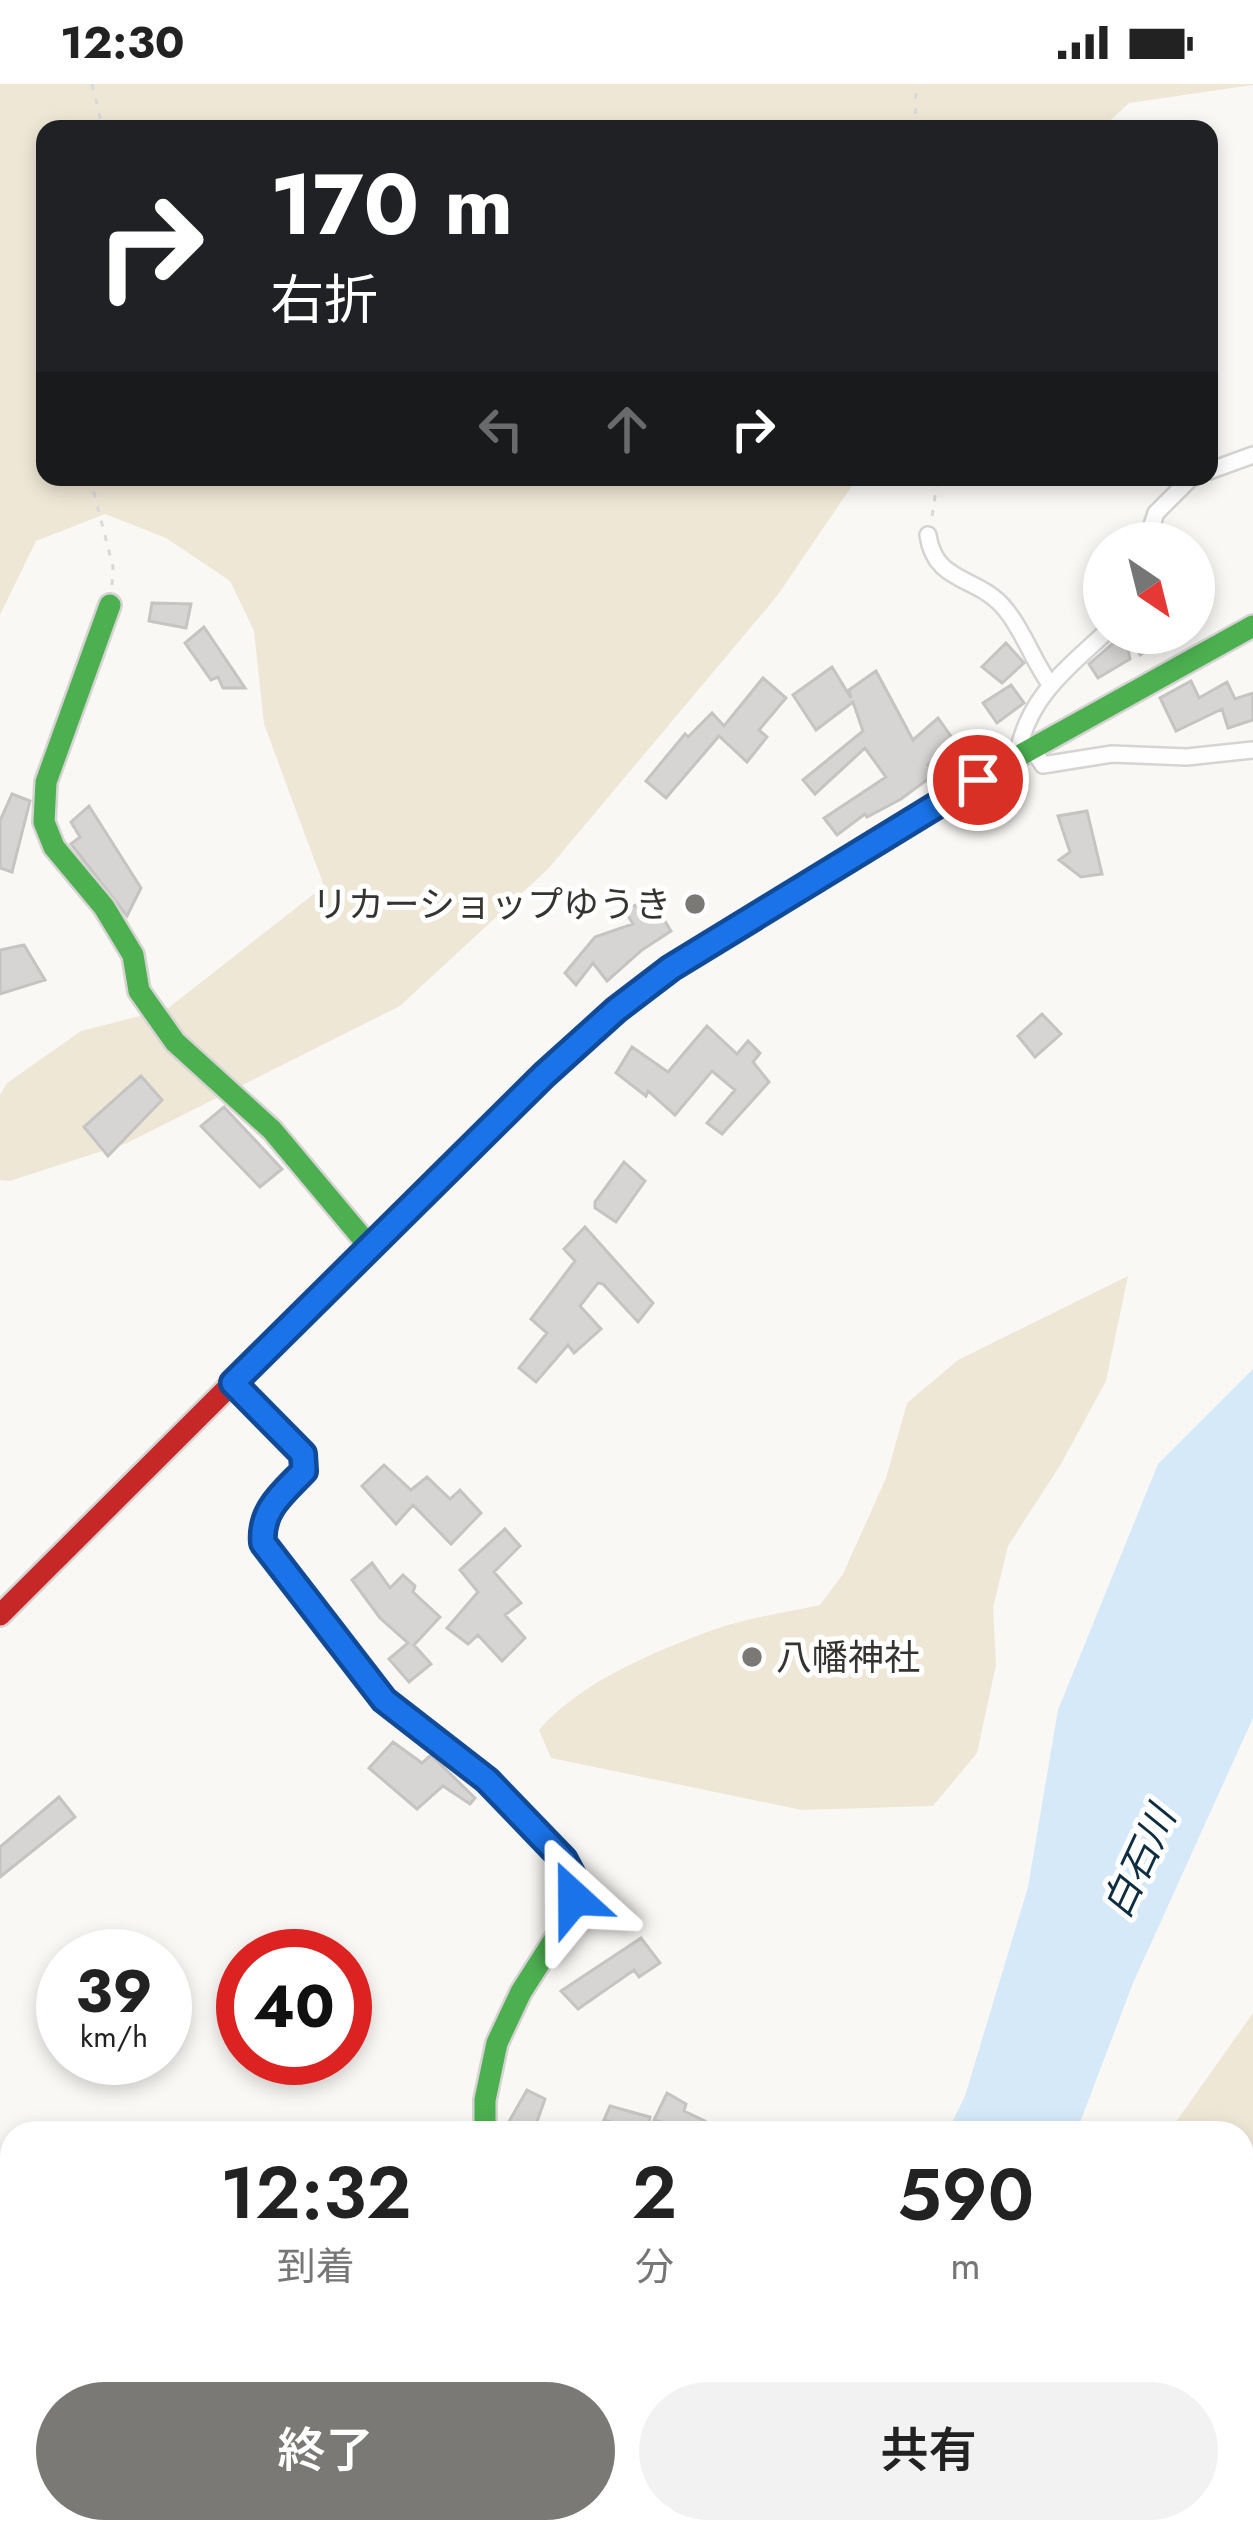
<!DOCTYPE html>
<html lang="ja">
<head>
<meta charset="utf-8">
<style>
  body { margin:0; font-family:Jost,"Noto Sans JP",sans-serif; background:#f2f2f2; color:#222; height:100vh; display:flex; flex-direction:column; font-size:45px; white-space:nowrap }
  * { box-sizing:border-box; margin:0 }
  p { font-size:39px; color:#767676 }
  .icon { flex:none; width:66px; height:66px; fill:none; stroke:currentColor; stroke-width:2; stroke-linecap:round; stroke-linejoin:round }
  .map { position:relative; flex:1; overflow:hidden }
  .side { position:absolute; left:0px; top:2037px; width:1254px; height:423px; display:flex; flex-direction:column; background:#fff; border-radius:36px 36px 0 0; box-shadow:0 6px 18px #0003 }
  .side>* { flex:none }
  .top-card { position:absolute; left:36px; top:36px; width:1182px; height:366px; border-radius:24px; box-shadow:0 6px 18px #0003; background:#202124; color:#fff; overflow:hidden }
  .needle { width:78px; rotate:145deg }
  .buttons { position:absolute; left:1083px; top:438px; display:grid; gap:24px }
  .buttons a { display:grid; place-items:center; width:132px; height:132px; border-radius:50%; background:#fff; box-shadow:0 6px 18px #0003; font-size:60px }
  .speed { position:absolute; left:36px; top:1845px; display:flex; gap:24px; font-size:60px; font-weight:700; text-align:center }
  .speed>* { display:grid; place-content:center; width:156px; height:156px; border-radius:50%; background:#fff; box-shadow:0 6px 18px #0003; line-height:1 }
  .speed small { font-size:30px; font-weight:400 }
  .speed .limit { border:18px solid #d22; background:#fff; color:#111 }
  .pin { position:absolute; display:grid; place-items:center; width:102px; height:102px; color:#fff; margin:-51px; border:6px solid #fff; border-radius:50%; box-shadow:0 3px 12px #0007 }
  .me { position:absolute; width:132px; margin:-66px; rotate:336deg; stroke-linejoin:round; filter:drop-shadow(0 0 9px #0008) }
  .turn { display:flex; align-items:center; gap:42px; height:252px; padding:0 36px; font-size:54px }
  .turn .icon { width:156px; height:156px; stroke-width:2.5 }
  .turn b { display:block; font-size:84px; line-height:102px }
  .lanes { display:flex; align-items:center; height:114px; padding:0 36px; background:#0003; justify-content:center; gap:60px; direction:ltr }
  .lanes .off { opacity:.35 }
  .eta { display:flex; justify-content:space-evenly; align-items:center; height:204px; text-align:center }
  .eta b { font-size:72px; font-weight:600; line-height:84px }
  .button { display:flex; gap:24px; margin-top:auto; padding:24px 36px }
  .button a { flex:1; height:138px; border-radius:72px; background:#7a7976; color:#fff; font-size:48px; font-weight:600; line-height:138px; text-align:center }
  .button a+a { background:#f2f2f2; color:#222 }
  .status { display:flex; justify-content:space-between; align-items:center; height:84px; padding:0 60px; background:#fff; direction:ltr }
  .status svg { height:33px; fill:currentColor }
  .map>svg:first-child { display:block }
</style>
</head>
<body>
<div class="status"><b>12:30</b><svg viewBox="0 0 49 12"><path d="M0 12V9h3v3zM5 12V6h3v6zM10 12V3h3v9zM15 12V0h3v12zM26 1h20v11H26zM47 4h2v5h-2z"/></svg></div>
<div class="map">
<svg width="1253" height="2458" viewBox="0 0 1253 2458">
  <rect width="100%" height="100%" fill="#faf8f5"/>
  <path fill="#efe7d6" d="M0 0H1253V1L1129 19 1101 45H45V393H858L777 512 548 785 400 922 127 1059 10 1097 0 1096V1011L7 999 81 947 167 925 324 802 264 640 254 547 230 497 166 454 105 430 36 457 0 531Z
    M1128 1192 1106 1297 1061 1380 1008 1462 993 1524 996 1581 977 1669 933 1722 802 1726 551 1674 539 1646C579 1599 653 1568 710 1547 744 1534 784 1529 820 1521L843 1490 886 1394 907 1319 958 1276Z
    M1253 1929V2458H909L916 2448H1242V2049H1168Z
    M12 2145V2280H0V2148Z"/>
  <path fill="#d5e9f8" d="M1253 1285V1634L1133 1899 1076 2049H947L965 2012 1028 1803 1058 1626 1158 1380Z
    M703 2448H881L874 2458H689Z"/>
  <path fill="#d7d5d3" stroke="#c6c4c2" stroke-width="3" d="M152 519 191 520 186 544 149 537Z
    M204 543 245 604H223L218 593 211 596 185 559Z
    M1125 549 1130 575 1098 594 1089 580Z
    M1129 549H1177L1140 571Z
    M1006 559 1024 579 1002 599 982 583Z
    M832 583 851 614 849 606 876 587 913 656 938 634 955 658 928 681 935 690 901 715 867 733 865 730 837 751 824 734 886 693 865 664 815 710 803 696 863 647 853 618 816 646 793 611Z
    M763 594 786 614 759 646 767 653 747 678 719 652 666 714 646 697 685 650 688 653 712 629 724 642Z
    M1191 597 1199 614 1227 598 1235 615 1253 609V636L1228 644 1222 625 1176 647 1160 614Z
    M1011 601 1024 619 997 639 983 619Z
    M12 710 30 717 12 788 0 784V737Z
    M89 722 141 804 127 832 71 760 80 753 71 738Z
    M1087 727 1102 790 1081 793 1059 776 1070 768 1058 732Z
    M650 813 671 847 642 866 607 897 593 879 576 901 565 889 595 853 633 840 625 827Z
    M24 861 45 896 0 910V866Z
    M1042 930 1061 950 1035 973 1018 952Z
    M707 942 737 970 748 957 760 969 753 978 769 998 722 1050 707 1039 735 1006 712 987 675 1031 648 1007 646 1012 616 989 632 963 668 988Z
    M141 992 162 1016 108 1072 84 1043Z
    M224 1023 282 1085 260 1103 201 1042Z
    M624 1078 645 1097 616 1138 595 1124V1118Z
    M585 1143 653 1219 638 1238 603 1200 598 1199 580 1222 601 1245 574 1269 568 1261 536 1298 519 1284 547 1249 531 1235 575 1177 564 1165Z
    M384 1381 411 1406 427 1393 450 1415 460 1406 481 1429 451 1460 413 1421 396 1440 362 1402Z
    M505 1445 520 1462 494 1488 521 1519 505 1531 525 1554 502 1577 478 1551 468 1560 447 1544 478 1508 460 1486Z
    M372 1479 390 1504 403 1491 415 1502 413 1508 440 1533 414 1561 431 1580 409 1598 389 1575 408 1559 380 1534 352 1496Z
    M393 1658 422 1679 431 1671 475 1714 470 1720 443 1702 417 1725 369 1684Z
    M59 1713 75 1733 0 1793V1763Z
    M641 1854 660 1879 639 1893 634 1886 578 1925 561 1907Z
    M527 2006 545 2015 533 2049 507 2041Z
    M667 2009 686 2020 684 2027 705 2037 702 2049 654 2036Z
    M610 2022 650 2033 646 2049 604 2036Z"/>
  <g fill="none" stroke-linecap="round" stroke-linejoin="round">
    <defs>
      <path id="street" d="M1209 387 1253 371
        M928 451C935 501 979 491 1006 526 1024 548 1033 577 1050 600
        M1146 459 1156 429 1192 393
        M1033 666 1043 681 1112 670 1187 673 1253 666
        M1017 673C1027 615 1064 587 1105 549
        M1242 2389 1253 2372
        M303 2458 322 2448
        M1187 2458 1196 2448"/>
      <path id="fast" d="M110 521 46 698 44 738 54 763 104 823 133 871 139 907 175 958 272 1046 369 1162
        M429 1103 544 991 616 926 671 884 1017 673 1253 542
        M485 2049V2016L497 1959 521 1908 570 1831 573 1809 564 1776 500 1709"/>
      <path id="slow" d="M233 1299 303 1370 304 1387 269 1428 263 1459 384 1615 500 1709"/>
      <path id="jam" d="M0 1531 429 1103"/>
    </defs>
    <use href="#street" stroke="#d6d4d2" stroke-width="20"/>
    <use href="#fast" stroke="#d6d4d2" stroke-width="26"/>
    <use href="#slow" stroke="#d6d4d2" stroke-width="26"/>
    <use href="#jam" stroke="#d6d4d2" stroke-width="26"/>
    <path stroke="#dad9d9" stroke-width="3" stroke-dasharray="6 9" stroke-linecap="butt" d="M92 0 103 45
      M915 45 916 0
      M90 393 113 483 112 501
      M932 432 938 393"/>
    <use href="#street" stroke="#fefefe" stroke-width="15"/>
    <use href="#fast" stroke="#4caf50" stroke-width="21"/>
    <use href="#slow" stroke="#ffc107" stroke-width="21"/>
    <use href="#jam" stroke="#c62828" stroke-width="21"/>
  </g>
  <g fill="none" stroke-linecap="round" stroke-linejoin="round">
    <defs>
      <path id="route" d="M574 1814 572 1791 564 1776 487 1696 384 1616 263 1459C260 1426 283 1409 304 1387L303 1370 233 1299 544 991 616 926 671 884 978 696"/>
    </defs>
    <use href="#route" stroke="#114b97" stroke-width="30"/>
    <use href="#route" stroke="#1a73e8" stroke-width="21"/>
  </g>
  <g fill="#7a7976" stroke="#fff" stroke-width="4.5">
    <circle cx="695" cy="820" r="12"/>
    <circle cx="752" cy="1573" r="12"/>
  </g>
  <g text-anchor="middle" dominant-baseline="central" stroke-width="10" stroke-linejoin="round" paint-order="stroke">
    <g font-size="36" fill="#353431" stroke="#fff" text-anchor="end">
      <text x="671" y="820">リカーショップゆうき</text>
      <text x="776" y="1573" text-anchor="start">八幡神社</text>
    </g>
    <g font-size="39" font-style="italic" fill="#0e2d41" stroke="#fff">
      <text transform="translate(1139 1778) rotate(-65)">白石川</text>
    </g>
  </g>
</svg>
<div class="buttons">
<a><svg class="needle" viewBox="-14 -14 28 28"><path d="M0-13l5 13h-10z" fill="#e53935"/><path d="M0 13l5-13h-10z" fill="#767676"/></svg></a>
</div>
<div class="speed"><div>39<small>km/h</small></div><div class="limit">40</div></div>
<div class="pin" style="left:978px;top:696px;background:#d93025"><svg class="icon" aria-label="arrive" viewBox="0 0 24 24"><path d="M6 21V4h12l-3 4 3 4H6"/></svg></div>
<svg class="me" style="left:574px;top:1814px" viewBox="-20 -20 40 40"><path d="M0-17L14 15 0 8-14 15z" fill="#1a73e8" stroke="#fff" stroke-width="4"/></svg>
<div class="top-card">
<div class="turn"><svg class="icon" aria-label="right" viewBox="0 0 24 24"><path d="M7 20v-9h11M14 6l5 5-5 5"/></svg><div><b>170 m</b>右折</div></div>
<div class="lanes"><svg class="icon off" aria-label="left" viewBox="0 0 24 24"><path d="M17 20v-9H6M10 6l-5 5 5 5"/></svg><svg class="icon off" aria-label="ahead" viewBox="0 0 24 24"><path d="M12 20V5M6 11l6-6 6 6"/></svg><svg class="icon" aria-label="right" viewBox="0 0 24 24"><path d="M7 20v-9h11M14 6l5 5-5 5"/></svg></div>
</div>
<section class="side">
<div class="eta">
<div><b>12:32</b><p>到着</p></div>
<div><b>2</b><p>分</p></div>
<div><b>590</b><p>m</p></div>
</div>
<div class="button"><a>終了</a><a>共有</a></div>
</section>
</div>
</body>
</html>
